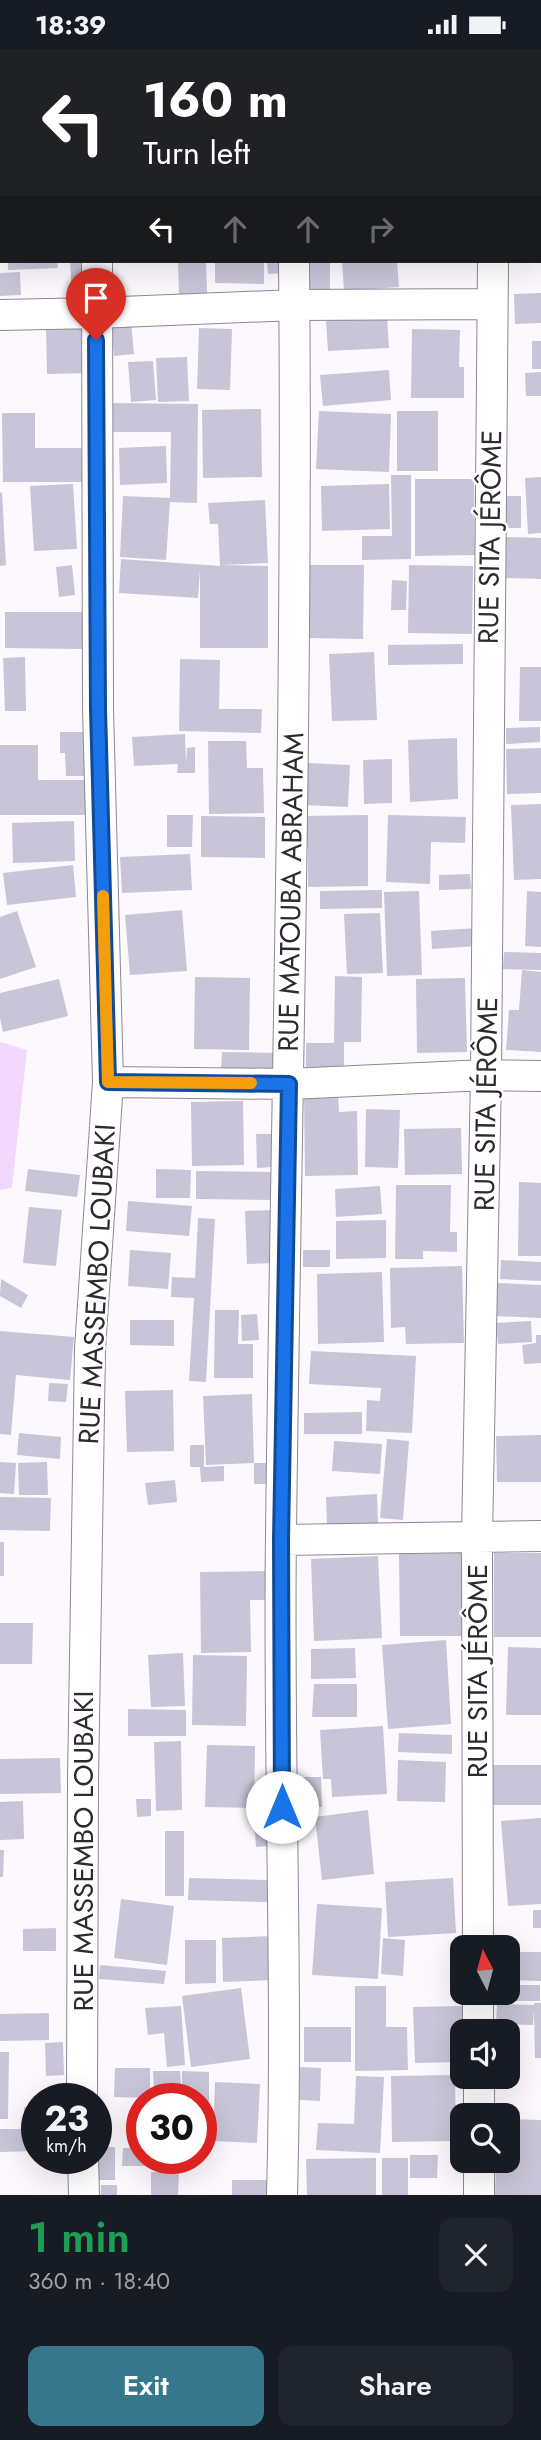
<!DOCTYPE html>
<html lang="en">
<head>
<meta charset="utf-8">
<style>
  body { margin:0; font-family:Jost,sans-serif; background:#20242c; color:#f1f3f6; height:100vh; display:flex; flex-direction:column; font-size:26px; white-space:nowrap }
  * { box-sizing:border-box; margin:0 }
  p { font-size:23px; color:#9ea1a6 }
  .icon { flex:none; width:38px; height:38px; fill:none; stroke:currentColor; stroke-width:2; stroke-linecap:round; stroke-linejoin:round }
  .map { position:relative; height:2146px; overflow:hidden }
  .panel { display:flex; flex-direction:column; background:#171b24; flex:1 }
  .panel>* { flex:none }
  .top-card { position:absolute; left:0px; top:0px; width:542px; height:214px; box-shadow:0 7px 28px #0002; background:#202124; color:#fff; overflow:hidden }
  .needle { width:46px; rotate:354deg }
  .buttons { position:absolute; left:450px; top:1886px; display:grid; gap:14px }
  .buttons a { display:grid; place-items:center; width:70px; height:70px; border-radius:14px; background:#171b24; box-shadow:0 7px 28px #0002; font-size:35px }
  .speed { position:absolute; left:21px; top:2034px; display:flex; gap:14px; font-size:35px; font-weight:700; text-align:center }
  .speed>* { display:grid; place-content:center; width:91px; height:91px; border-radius:50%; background:#171b24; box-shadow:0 7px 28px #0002; line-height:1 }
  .speed small { font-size:18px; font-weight:400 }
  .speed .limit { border:10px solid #d22; background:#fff; color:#111 }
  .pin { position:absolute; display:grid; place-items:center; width:60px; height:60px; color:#fff; margin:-72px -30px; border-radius:50% 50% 50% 0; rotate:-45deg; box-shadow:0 0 7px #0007 }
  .pin .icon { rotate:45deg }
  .me { position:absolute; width:77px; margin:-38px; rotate:0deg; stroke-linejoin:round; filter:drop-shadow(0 0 5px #0008) }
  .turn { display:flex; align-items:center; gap:24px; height:147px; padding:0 28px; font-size:32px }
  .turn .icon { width:91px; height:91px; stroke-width:2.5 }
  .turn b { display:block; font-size:49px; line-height:60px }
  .lanes { display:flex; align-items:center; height:66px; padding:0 28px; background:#0003; justify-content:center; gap:35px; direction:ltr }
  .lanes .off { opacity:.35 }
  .round { display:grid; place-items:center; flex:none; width:74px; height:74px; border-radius:14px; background:#20242c }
  .overview { display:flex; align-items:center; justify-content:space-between; height:119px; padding:0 28px }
  h1 { font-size:42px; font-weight:600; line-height:52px; color:#1e9e55 }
  .cta { display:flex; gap:14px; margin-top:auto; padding:14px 28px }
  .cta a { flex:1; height:80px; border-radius:14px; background:#37778b; color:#fff; font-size:28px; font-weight:600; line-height:80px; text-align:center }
  .cta a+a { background:#20242c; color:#f1f3f6 }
  .status { display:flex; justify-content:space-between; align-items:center; height:49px; padding:0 35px; background:#171b24; direction:ltr }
  .status svg { height:19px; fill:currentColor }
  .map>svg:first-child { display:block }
</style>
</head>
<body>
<div class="status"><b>18:39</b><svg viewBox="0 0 49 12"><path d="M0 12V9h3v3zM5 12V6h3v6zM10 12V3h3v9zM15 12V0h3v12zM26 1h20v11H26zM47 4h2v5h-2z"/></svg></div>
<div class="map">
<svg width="541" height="2146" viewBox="0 0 541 2146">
  <rect width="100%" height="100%" fill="#fdf8fe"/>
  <path fill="#f2d9fb" d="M0 993 27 1001 12 1139 0 1141Z"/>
  <path fill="#c7c5d7" d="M8 212H57L58 219 8 221Z
    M70 212H84L86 246 72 247Z
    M178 212H206L207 244 179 246Z
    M215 212H264V235L215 234Z
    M267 212H286L287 224 268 225Z
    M308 212H330V242L309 243Z
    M342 212H397L399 238 344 242Z
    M20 223 21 246 0 247V224Z
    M541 244V274L515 275 514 245Z
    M387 268 389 299 328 302 326 272Z
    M131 273 134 305 114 307 111 275Z
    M86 279 88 324 47 325 46 280Z
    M199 279 232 280 230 341 197 340Z
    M412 280 460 281 459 318H464V349H411Z
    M532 292H541V320H532Z
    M187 308 189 352 158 353 156 309Z
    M153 312 156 351 131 353 128 313Z
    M389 321 391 351 323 357 320 326Z
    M541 323V347H526L525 324Z
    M110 354 198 355 197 454 170 453 166 511 120 508 123 447 170 449 171 383H110Z
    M261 360 262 428 203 429 202 361Z
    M319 362 391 365 389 423 316 420Z
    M397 362H438V422H397Z
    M2 364H35V399H92V433H3Z
    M166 397 167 434 120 436 119 399Z
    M391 426H411V510L362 511V487H392Z
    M541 428V484L528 485 525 429Z
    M415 430H474L475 506 415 507Z
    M73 435 77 500 34 502 30 437Z
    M389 435 390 480 322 482 321 437Z
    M2 443 6 516 0 517V444Z
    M505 447H521V479H505Z
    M265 451 268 514 222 516 268 517V599H200V521L198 549 119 544 121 510 220 517 218 475H210L208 454Z
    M505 488 541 489V530L504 529Z
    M72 516 75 546 59 548 56 518Z
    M309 516H364L363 590 309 589Z
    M409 516 473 517 472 585 408 584Z
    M392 531 407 532 406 561H391Z
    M5 563H83V600L5 599Z
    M463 595V615L388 616V596Z
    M374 603 377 671 332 672 329 605Z
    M25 608 26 662H5L3 609Z
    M180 610 220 611 219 660H262L261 684 179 682Z
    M520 618H541V672H519Z
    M540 678V693L506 695V679Z
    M60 683H85L86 727H66L65 704H60Z
    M185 685 186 715 187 699 195 698V724H177L178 715 134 717 132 688Z
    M457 689 458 750 410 753 408 691Z
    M208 692H246L247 719H263L264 764 209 765Z
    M0 696H38V731H88V766H0Z
    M541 699V744L507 745 506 700Z
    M392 710V754L364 755 363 711Z
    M307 714 350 716 348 758 305 756Z
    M541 755V830L514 831 511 756Z
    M167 766H193L192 798H167Z
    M368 766V837L308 838V798H303V767Z
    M388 766 466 768 465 794 431 793 430 835 386 833Z
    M201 767 265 768V809L201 808Z
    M74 772 75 812 13 814 12 774Z
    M190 805 192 841 122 844 120 808Z
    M73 816 76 848 7 856 3 824Z
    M470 825 471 840 439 841V826Z
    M382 841V859L320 860V842Z
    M419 842 422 926 387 927 384 843Z
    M527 842 541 843V898L525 897Z
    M182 861 187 922 130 926 125 866Z
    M17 862 36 918 0 930V868Z
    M380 864 383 924 347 925 344 865Z
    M477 879 478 897 432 900 431 882Z
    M504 903 541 904V921L503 920Z
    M522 921 541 923V1003L506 1001 509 961H519Z
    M335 927 362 928 361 993H344V1021H306V994H334Z
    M195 928 250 929 249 1001 194 1000Z
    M465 929 467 1003 417 1004 416 930Z
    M59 930 68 967 3 983 0 969V944Z
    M222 1003 278 1004 277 1022 221 1021Z
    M304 1045H338L339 1063 357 1062 358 1126 305 1127Z
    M243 1052 244 1116 192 1117 191 1053Z
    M366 1060 400 1061 398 1119 365 1118Z
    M461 1079 462 1125 405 1126 404 1080Z
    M256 1085H272L273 1118 257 1119Z
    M28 1120 80 1126 77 1148 25 1142Z
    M156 1120 191 1121 190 1149H156Z
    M196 1122 274 1123V1151L196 1150Z
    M519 1133 541 1134V1207H518Z
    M396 1136H451L450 1183H457V1203L423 1202V1210H395Z
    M380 1137 382 1165 336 1168 335 1140Z
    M128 1152 192 1157 189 1187 126 1182Z
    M29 1158 62 1161 56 1217 23 1214Z
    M274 1161 276 1214 247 1215 245 1162Z
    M198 1169 215 1170 206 1333 189 1332 194 1249 171 1248 172 1228 195 1229Z
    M386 1171V1209L336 1210V1172Z
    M130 1201 171 1204 168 1240 128 1237Z
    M303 1201H330V1218H303Z
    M501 1211 541 1213V1232L500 1230Z
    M462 1217 464 1294 406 1295 405 1278 391 1279 390 1219Z
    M382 1223 384 1293 318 1295 317 1225Z
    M1 1230 28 1246 21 1259 0 1247Z
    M497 1234 541 1236V1269L495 1267Z
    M215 1261H239L238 1295H253V1329H214Z
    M257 1265 259 1291 242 1292 241 1266Z
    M130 1271H174V1297L130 1296Z
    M531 1272 532 1293 498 1295 496 1274Z
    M0 1282 74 1288 70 1331 16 1326 11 1386 0 1385Z
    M536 1286H541V1314L524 1315 522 1296 536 1294Z
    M311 1302 416 1307 412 1384 366 1382 367 1351 380 1352 381 1339 309 1335Z
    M49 1334 68 1335 66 1353 48 1352Z
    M173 1341 174 1402 127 1403 125 1342Z
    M252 1345 254 1414 206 1416 203 1347Z
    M362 1363V1385H304V1364Z
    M19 1384 61 1388 60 1410 17 1406Z
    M541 1386V1433H497L496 1387Z
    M387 1390 409 1392 403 1471 380 1469Z
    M334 1392 382 1395 380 1425 332 1422Z
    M190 1396H204V1418L224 1417V1432L201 1433 200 1418H190Z
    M0 1413 16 1414 14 1445 0 1444Z
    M47 1413 48 1446H19L18 1414Z
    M254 1414H275V1435H254Z
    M175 1431 177 1453 148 1456 145 1434Z
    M377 1445 378 1474 327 1476 326 1448Z
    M0 1448 51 1449 50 1482 0 1481Z
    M0 1493H4V1527H0Z
    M464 1504 465 1587H400L399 1505Z
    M494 1504H541V1588H494Z
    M378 1507 382 1589 314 1592 311 1510Z
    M266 1522V1551H250L251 1603 201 1604 200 1523Z
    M0 1574H33L32 1615H0Z
    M446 1591 451 1675 388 1680 382 1596Z
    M508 1598 541 1599V1666H506Z
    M355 1599 356 1629 311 1630V1600Z
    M183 1604 185 1657 151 1658 148 1606Z
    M193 1606 247 1607 246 1677 192 1676Z
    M314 1635H357V1668H312Z
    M128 1660 186 1661V1687H128Z
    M383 1677 387 1745 332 1748 331 1730H323L320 1681Z
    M399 1684 452 1686V1705L398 1703Z
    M181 1692 182 1761 156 1762 154 1693Z
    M207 1696 255 1697 254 1759 205 1758Z
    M60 1709 61 1744 0 1745V1710Z
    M398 1711 446 1713 445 1753 397 1752Z
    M490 1716H541V1756H490Z
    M298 1728H321L322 1758H299Z
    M136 1750H151V1767L137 1768Z
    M23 1752 24 1790 0 1791V1753Z
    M368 1761 374 1825 322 1831 315 1768Z
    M267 1768 269 1797 256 1798 254 1769Z
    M541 1769V1855L508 1857 501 1772Z
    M165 1782H184V1847H165Z
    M0 1801H4L3 1828H0Z
    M189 1829 268 1831 267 1853 188 1851Z
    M453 1829 456 1884 388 1888 385 1833Z
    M121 1850 174 1857 167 1916 114 1909Z
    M317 1855 382 1859 378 1930 312 1926Z
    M533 1861H541V1879H533Z
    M56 1879V1902H23V1880Z
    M272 1887 273 1931 223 1933 222 1889Z
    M383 1889 405 1891 403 1927 381 1925Z
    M185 1891H216V1934L185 1935Z
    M508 1903H541V1932L508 1931Z
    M100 1916 166 1922 164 1935 99 1930Z
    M508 1936H540V1952H506Z
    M355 1937H386V1978H407L408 2021 355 2022Z
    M241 1939 250 2010 191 2018 182 1947Z
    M534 1954H541V2009H535L534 1961 533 1976 496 1975 497 1955 534 1956Z
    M181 1957 185 2016 167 2018 164 1984 148 1986 145 1959Z
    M462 1957V2013L415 2014 413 1958Z
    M49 1964V1991L0 1992V1965Z
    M304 1978H351V2013H304Z
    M63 1993 64 2026 46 2027 45 1994Z
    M0 2003H9L8 2070H0Z
    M300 2018 321 2019 320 2052 299 2051Z
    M115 2019H150V2049L114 2048Z
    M153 2022H180L181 2037 154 2038Z
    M182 2022 209 2023V2083H201V2049H182Z
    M455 2026 456 2092 392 2093 391 2027Z
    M356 2027 384 2028 380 2104 316 2101 318 2074 354 2075Z
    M215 2033 260 2035 257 2094 213 2092Z
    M24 2058H37V2078L24 2077Z
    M508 2070 541 2071V2146H495L496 2112H508Z
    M0 2080H37V2102L0 2103Z
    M98 2098H115V2131H98Z
    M123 2099H142V2109H178L177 2117H122Z
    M410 2106H438L437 2129H410Z
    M376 2109V2146H307L306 2110Z
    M382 2109H408V2146H382Z
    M151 2123H179L178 2146H151Z
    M232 2131H267V2146H232Z
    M101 2136H117V2146H101Z"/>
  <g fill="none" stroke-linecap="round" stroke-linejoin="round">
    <defs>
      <path id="minor" d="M292 0V2
        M400 0 403 2
        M98 2V0
        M0 266 96 264 295 256 492 255
        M108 1033 289 1035 486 1026 541 1027
        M281 1491 541 1487
        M478 1899 477 1489 486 1026 493 212
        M478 1944V1983
        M479 2028V2067
        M82 2049 83 1732 90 1300 108 1033 98 660 97 212
        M83 2109 84 2146
        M479 2112V2146
        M282 2146C288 1926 278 1705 281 1485 286 1061 298 636 294 212"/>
    </defs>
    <use href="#minor" stroke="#918694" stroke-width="32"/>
    <use href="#minor" stroke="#fff" stroke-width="30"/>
  </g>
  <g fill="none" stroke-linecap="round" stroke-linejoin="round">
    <defs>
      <path id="route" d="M96 291 98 660 108 1033 289 1035 281 1491 282 1758"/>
    </defs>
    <use href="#route" stroke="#114b97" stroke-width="18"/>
    <use href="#route" stroke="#1a73e8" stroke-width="12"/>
    <path stroke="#f59e0b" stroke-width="12" d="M103 847 108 1033 251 1034"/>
  </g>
  <g text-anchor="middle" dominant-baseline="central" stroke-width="5" stroke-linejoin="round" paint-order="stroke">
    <g font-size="28" fill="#2e2a30" stroke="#fff">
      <text transform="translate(490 488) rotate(-89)">RUE SITA JÉRÔME</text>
      <text transform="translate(291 843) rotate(-89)">RUE MATOUBA ABRAHAM</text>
      <text transform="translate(486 1055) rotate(-89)">RUE SITA JÉRÔME</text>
      <text transform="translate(97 1235) rotate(-87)">RUE MASSEMBO LOUBAKI</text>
      <text transform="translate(477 1622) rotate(-90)">RUE SITA JÉRÔME</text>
      <text transform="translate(83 1802) rotate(-90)">RUE MASSEMBO LOUBAKI</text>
    </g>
  </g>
</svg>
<div class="buttons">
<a><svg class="needle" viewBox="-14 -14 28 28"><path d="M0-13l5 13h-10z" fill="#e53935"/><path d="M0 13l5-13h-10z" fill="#9ea1a6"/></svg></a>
<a><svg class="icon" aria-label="sound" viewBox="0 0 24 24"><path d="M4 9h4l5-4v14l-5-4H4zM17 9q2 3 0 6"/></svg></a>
<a><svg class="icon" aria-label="search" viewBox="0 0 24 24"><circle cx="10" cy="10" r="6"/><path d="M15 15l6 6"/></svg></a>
</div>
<div class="speed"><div>23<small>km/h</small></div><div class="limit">30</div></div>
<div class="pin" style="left:96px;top:291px;background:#d93025"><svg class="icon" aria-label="arrive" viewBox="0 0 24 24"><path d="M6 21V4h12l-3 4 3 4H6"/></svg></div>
<svg class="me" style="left:282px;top:1758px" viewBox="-20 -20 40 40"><circle r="19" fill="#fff"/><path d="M0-13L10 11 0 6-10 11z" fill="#1a73e8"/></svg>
<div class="top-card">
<div class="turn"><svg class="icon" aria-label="left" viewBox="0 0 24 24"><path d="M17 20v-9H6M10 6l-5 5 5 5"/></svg><div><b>160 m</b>Turn left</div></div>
<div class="lanes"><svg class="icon" aria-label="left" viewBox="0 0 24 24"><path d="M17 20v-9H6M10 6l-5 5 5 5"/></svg><svg class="icon off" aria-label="ahead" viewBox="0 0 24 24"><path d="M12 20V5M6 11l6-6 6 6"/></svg><svg class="icon off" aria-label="ahead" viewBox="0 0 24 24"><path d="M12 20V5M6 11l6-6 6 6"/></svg><svg class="icon off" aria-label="right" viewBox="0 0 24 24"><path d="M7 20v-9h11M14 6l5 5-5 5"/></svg></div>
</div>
</div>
<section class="panel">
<div class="overview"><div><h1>1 min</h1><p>360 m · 18:40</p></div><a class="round"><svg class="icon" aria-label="close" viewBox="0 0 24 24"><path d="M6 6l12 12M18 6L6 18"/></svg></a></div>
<div class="cta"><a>Exit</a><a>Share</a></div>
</section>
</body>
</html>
